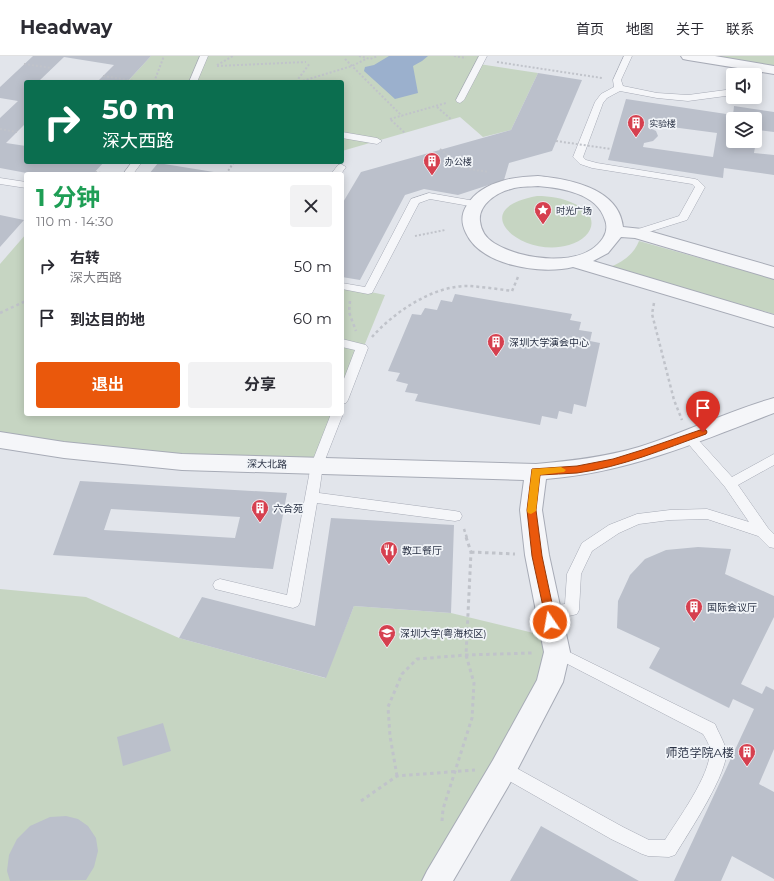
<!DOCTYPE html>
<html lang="zh">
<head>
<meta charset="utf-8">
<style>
  body { margin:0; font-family:Montserrat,"Noto Sans SC",sans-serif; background:#f2f2f3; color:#2b2b33; height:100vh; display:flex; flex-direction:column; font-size:15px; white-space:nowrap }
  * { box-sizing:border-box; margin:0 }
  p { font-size:13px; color:#7c7c81 }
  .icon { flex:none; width:22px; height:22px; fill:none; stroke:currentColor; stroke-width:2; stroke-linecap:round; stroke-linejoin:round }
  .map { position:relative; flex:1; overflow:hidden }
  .panel { position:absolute; left:24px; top:116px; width:320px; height:244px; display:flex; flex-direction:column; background:#fff; border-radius:4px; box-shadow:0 2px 10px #0003 }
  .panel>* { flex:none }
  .hud { position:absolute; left:24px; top:24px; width:320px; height:84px; border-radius:4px; box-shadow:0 2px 10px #0003; background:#0b6e4f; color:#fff; overflow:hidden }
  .buttons { position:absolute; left:726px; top:12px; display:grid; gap:8px }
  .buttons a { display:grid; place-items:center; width:36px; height:36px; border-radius:4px; background:#fff; box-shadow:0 2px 10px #0003; font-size:20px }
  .pin { position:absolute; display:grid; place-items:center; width:34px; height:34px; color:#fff; margin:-41px -17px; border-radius:50% 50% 50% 0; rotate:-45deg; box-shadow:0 0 4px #0007 }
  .pin .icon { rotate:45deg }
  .me { position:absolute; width:44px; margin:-22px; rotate:348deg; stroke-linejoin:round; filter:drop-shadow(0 0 3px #0008) }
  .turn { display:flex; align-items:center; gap:14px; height:84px; padding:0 12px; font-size:18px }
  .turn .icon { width:52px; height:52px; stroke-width:2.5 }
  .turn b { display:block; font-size:28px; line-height:34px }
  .round { display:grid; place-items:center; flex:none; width:42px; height:42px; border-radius:4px; background:#f2f2f3 }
  .headline { display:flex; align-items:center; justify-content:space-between; height:68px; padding:0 12px }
  h1 { font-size:24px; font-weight:700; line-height:30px; color:#1e9e55 }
  .action { display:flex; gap:8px; margin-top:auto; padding:8px 12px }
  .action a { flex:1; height:46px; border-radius:4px; background:#ea580c; color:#fff; font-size:16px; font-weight:700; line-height:46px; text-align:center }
  .action a+a { background:#f2f2f3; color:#2b2b33 }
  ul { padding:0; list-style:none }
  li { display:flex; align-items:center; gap:12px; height:52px; padding:0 12px }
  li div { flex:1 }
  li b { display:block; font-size:15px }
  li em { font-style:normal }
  header { display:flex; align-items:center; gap:24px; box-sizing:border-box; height:56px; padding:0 20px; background:#fff; border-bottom:1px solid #e1e1e2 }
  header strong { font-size:19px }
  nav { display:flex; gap:22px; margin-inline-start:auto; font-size:14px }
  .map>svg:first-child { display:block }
</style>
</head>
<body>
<header>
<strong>Headway</strong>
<nav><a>首页</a><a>地图</a><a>关于</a><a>联系</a></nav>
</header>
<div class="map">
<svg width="774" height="825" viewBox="0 0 774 825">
  <rect width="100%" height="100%" fill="#e2e5eb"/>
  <path fill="#c6d5c2" d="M151 0H483L479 8 538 17 511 74 483 81 460 61 342 95V26H127Z
    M688 0H774V14Z
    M537 140C550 140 563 142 575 148 602 160 593 182 569 189 523 203 463 153 537 140Z
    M26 178V358H337L317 409 0 384V208Z
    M639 185 774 223V258L610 211C623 206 634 198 639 185Z
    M342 230 385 239 342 344Z
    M0 533 86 541 179 582 325 622 354 550 451 557 554 582 557 596 444 825H0Z"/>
  <path fill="#9bb0cd" d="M389 0H428L422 5 413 10 418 37 395 43 364 15 365 11 374 9Z"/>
  <path fill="#bbc0cb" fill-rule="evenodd" d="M33 0H151L127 26H97L114 9 64 1 39 25 42 26H26V67L6 87 26 90V106H104L93 118H32L0 112V62L18 45 0 42V31Z
    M538 17 582 24 552 95 509 107 504 124 458 139 424 133 405 139 360 224 342 221V148L361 116 511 74Z
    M626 43 733 59 734 50 774 56V76L757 74 756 83 755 63H733V85H756L754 97 774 99V119L724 112 723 122 608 104ZM649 68 717 77 713 101 643 91 644 87 653 85 658 80 656 75 648 71Z
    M158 107 220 117V118H149Z
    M0 159 24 164 0 191Z
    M455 238 572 258 570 264 581 266 579 274 592 276 590 285 600 287 586 351 574 348 572 358 559 355 557 363 542 360 540 369 415 345 418 338 405 336 408 328 396 325 400 317 388 315 412 258 421 259 425 252 437 254 441 244 452 246Z
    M80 425 287 437 273 513 53 499ZM111 453 240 461 235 482 104 474Z
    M331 462 454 469 451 557 354 550 326 622 179 582 202 541 315 570Z
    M698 491 731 493 725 518 774 540V561L741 628 762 638 766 630 774 634V693L759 728 774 736V823L732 800 721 825H674L754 653 733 643 729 652 649 612 660 592 617 572 618 545 630 519 645 503 666 494Z
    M163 667 171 695 123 710 117 681Z
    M66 760 78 763 88 770 96 782 98 795 94 811 86 824 10 825 7 815 9 799 17 783 30 770 50 761Z
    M541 770 639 825H510Z"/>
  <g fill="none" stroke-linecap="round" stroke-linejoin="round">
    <defs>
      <path id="service" d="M200 0H208L197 26H189Z
        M479 0H487L464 44 460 47 457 46 456 44Z
        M624 0H632L621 24 623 30 657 37 688 39 733 33V39L688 45 657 42 620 35 607 42 603 47 583 101 586 104 597 107 695 123 698 124 705 131 687 164 636 180 632 179 631 177 632 175 679 160 695 131 692 128 592 112 580 108 573 101 595 46 601 38 614 31 613 24Z
        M747 7 751 10 747 19H739L744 8Z
        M342 76 377 82 382 85 377 88 342 82Z
        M132 106H142L133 118H123Z
        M341 108 346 111 341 118H331L338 109Z
        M0 122 26 126V132L0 128Z
        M429 137 475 145 480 148 475 151 430 143 419 147 372 237 368 238 342 233V227L365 231 410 145 411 143Z
        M342 283 366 289 368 292 348 344 346 347 342 348V328L355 294 342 291Z
        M342 356 343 358 323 409 319 437 455 455 460 456 462 460 460 464 455 465 317 447 300 546 298 550 293 552 215 533 213 529 215 525 220 523 287 539 311 409 331 358H342Z
        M689 376 693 378 732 421 774 398V409L738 429 768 472 774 478V492L769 491 758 480 707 463 670 464 639 468 619 477 592 495 581 518 579 554 577 558C567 561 553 563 543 559L541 555 543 551 565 548 567 518 582 487 609 469 637 458 670 454 707 453 749 466 725 431 685 384 683 381 685 378Z
        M557 590 715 668C718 676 724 685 726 694 730 715 687 779 675 799L669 801 648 800 642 798 611 783 497 718 495 713 497 708 503 706 509 708 623 771 649 784H665C678 763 710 720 710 695 710 689 706 683 703 678L552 600 549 596 552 592Z"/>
      <path id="minor" d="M681 0H715L774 10V18L688 4 683 3Z
        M538 120C569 123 619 132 623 171L642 173 774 211V223L635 182 621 181 608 197 593 205 774 259V271L573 211C542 219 481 210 466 177 461 167 461 158 467 149 475 136 488 129 502 125 513 121 526 121 538 120ZM538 130C561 132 597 137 605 164 607 169 607 176 603 182 583 213 521 204 494 187 486 182 481 175 480 165 478 149 497 136 511 133 519 130 529 131 538 130Z
        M774 342V357C698 386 628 417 546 423L542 454 549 499 570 596 563 626 513 722 453 825H422L427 815 493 704 537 624 544 596 525 499 520 454 524 424 182 414 64 402 0 392V376L64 386 182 398 536 408C571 405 605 401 639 391 684 377 728 355 774 342Z"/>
    </defs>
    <use href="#service" stroke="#a7abb6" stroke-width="1"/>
    <use href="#minor" stroke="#a7abb6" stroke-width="2"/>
    <path stroke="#c0c3ca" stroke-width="2" stroke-dasharray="2 2" stroke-linecap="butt" d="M359 0 370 3 378 0
      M454 0 466 2
      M345 3 402 60
      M497 6 602 22
      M24 8 52 12
      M217 9 233 0
      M217 10 306 6
      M103 20 141 26
      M154 26 164 0
      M296 26 310 7
      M299 26 352 10 366 3
      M437 51 452 64
      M390 63 446 47
      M391 64 405 77
      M0 73 17 76
      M440 93 463 112 489 116
      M95 116 107 118
      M226 118 234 106
      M415 180 445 174"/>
    <path stroke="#c0c3ca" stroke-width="2.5" stroke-dasharray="3 3" stroke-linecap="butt" d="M350 245 349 256 356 275
      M654 247 652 258 674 344 682 364
      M0 257 26 245
      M372 281C394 256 434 229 469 230 483 231 498 233 512 235L518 221
      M464 473 467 482"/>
    <path stroke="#c0c3ca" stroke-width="3" stroke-dasharray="3.5 3.5" stroke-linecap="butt" d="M471 496 515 498
      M397 720 390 680 388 651 402 618 417 603 466 599 532 597
      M361 745 397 720 475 714
      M442 765 443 753 472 662 474 627 466 599 471 496 466 481"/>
    <use href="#service" fill="#f5f6f9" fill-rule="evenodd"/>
    <use href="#minor" fill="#f5f6f9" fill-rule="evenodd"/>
    <path stroke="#c0c3ca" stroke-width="2" stroke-dasharray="2 2" stroke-linecap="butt" d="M556 85 611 93"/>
  </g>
  <path fill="#ea580c" stroke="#983908" d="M703 373 706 374 707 376 706 378C664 393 622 411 577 417 565 418 552 418 540 419L536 454 542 500 556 566 554 569 550 570 547 569 532 500 527 454 532 413 577 410 613 403 642 394Z"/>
  <path fill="#f59e0b" d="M561 411 566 414 564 416 540 419 536 455 531 458 528 457 527 455 532 413Z"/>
  <defs>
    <symbol id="building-pin" viewBox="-11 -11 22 30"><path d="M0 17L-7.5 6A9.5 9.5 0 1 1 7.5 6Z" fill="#d6404f" stroke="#f1f4f8"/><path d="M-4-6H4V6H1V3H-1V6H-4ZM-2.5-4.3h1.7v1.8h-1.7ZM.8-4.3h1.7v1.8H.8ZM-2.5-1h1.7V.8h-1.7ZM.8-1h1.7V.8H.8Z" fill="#fff"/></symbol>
    <symbol id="sight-pin" viewBox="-11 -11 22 30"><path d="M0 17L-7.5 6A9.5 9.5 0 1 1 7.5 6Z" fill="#d6404f" stroke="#f1f4f8"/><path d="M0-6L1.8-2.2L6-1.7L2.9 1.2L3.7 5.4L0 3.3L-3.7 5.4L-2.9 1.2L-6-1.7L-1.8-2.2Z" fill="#fff"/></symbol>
    <symbol id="restaurant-pin" viewBox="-11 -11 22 30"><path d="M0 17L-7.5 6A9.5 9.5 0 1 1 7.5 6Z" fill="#d6404f" stroke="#f1f4f8"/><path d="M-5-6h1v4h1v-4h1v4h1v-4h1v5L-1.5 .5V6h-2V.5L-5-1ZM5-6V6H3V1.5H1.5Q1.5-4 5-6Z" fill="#fff"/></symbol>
    <symbol id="university-pin" viewBox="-11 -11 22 30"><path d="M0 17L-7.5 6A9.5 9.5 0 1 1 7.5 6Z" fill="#d6404f" stroke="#f1f4f8"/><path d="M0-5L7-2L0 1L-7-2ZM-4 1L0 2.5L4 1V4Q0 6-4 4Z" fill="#fff"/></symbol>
  </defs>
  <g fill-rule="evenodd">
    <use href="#building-pin" x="626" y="57" width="20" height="27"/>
    <use href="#building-pin" x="422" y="95" width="20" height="27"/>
    <use href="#sight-pin" x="533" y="144" width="20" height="27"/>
    <use href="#building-pin" x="486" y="276" width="20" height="27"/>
    <use href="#building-pin" x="250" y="442" width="20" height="27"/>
    <use href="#restaurant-pin" x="379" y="484" width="20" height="27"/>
    <use href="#building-pin" x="684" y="541" width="20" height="27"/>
    <use href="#university-pin" x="377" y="567" width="20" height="27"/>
    <use href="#building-pin" x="737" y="686" width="20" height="27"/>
  </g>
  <g text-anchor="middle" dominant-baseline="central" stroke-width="3.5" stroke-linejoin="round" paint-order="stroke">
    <g font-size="9" fill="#293144" stroke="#f1f4f8" text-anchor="start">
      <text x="649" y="67">实验楼</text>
      <text x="445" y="105">办公楼</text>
      <text x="556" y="154">时光广场</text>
    </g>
    <g font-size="10" fill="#293144" stroke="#f1f4f8" text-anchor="start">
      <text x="509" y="286">深圳大学演会中心</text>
      <text x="273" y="452">六合苑</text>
      <text x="402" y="494">教工餐厅</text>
      <text x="707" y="551">国际会议厅</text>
      <text x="400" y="577">深圳大学(粤海校区)</text>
    </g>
    <g font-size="10" fill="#293144" stroke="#f1f4f8">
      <text transform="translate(267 408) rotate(1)">深大北路</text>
    </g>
    <g font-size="12" fill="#293144" stroke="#f1f4f8" text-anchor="end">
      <text x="734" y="696">师范学院A楼</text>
    </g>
  </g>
</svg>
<div class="buttons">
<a><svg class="icon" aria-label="sound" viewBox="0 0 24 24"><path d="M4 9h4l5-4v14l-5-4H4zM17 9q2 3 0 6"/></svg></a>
<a><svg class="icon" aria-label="layers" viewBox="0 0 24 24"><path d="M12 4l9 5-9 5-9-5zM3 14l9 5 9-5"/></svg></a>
</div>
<div class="pin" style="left:703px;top:376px;background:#d93025"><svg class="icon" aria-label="arrive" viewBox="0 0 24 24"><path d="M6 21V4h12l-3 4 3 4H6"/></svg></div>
<svg class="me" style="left:550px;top:566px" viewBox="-20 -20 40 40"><circle r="17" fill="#ea580c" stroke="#fff" stroke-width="3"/><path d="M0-11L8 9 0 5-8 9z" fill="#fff"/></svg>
<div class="hud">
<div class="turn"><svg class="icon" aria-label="right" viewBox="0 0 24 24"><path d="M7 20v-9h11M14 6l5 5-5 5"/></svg><div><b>50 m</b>深大西路</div></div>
</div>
<section class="panel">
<div class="headline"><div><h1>1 分钟</h1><p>110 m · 14:30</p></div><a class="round"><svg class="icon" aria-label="close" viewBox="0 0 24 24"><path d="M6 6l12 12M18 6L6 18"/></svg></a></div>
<ul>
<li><svg class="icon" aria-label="right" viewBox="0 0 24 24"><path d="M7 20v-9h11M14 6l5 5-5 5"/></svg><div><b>右转</b><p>深大西路</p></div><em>50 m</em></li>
<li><svg class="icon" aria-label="arrive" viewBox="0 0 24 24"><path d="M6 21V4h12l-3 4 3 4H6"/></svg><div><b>到达目的地</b></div><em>60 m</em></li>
</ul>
<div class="action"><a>退出</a><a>分享</a></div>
</section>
</div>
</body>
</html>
